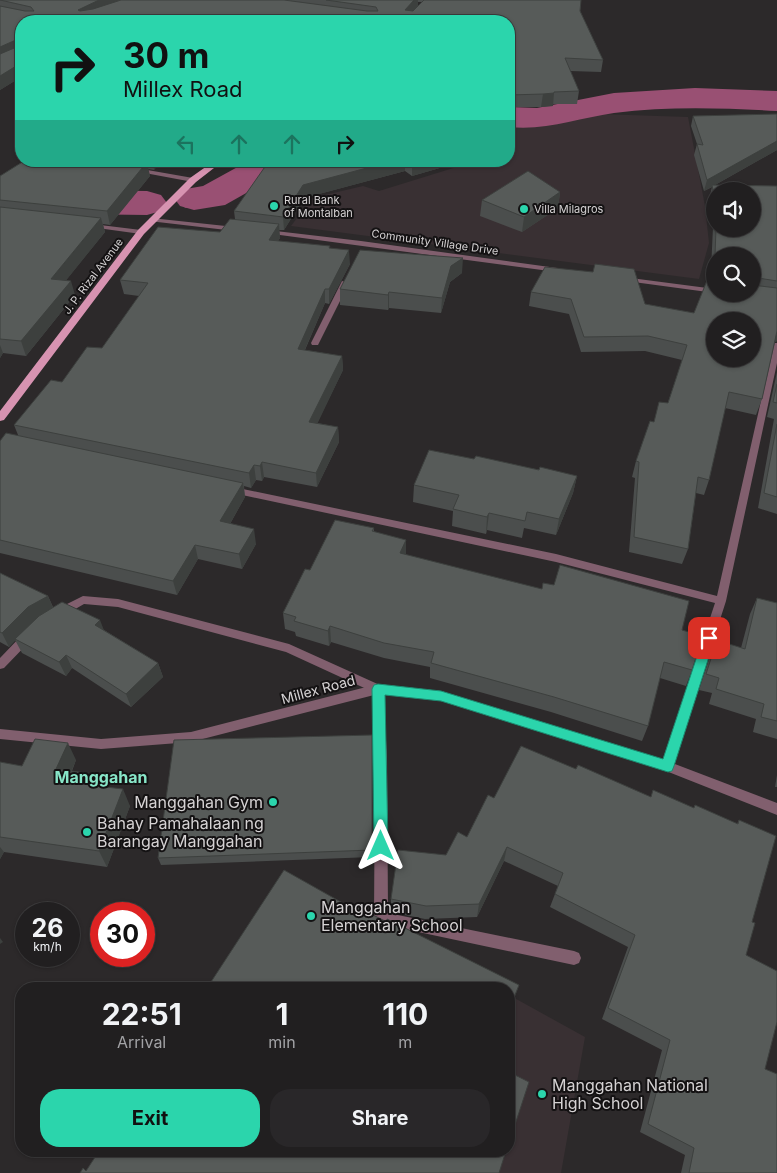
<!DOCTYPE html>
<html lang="en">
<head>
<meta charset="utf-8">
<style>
  body { margin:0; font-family:Inter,sans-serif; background:#292729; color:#f1f3f6; height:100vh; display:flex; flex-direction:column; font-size:19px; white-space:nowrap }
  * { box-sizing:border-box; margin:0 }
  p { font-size:16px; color:#a2a2a5 }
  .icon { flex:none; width:28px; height:28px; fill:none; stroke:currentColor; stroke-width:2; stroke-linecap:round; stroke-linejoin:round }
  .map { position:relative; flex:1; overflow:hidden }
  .sheet { position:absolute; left:15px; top:982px; width:500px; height:175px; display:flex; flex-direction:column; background:#211f20; border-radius:20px; box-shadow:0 1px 4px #0004,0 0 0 1px #3e3d3e }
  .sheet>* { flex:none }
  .guide { position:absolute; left:15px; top:15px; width:500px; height:152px; border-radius:20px; box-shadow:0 1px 4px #0004,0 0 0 1px #3e3d3e; background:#2bd5ac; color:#111; overflow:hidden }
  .controls { position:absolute; left:706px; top:182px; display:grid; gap:10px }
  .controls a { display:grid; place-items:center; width:55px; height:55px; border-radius:50%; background:#211f20; box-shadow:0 1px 4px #0004,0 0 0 1px #3e3d3e; font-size:25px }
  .speed { position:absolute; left:15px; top:902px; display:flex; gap:10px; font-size:25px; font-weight:700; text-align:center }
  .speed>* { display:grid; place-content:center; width:65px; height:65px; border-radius:50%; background:#211f20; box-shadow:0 1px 4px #0004,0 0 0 1px #3e3d3e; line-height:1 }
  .speed small { font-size:12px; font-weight:400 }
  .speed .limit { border:8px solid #d22; background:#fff; color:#111 }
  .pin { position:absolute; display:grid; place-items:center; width:42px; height:42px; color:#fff; margin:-21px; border-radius:10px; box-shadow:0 2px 8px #0006 }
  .me { position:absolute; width:55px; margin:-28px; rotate:0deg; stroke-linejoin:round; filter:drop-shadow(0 0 4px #0008) }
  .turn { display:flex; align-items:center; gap:18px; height:105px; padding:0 25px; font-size:22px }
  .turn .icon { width:65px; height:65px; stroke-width:2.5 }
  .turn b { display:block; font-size:35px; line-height:42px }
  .lanes { display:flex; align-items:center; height:48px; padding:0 25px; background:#0003; justify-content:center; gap:25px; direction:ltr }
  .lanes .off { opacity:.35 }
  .eta { display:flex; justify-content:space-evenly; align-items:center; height:85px; text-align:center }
  .eta b { font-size:30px; font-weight:700; line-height:35px }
  .cta { display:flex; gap:10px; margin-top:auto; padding:10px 25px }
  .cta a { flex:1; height:58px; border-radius:20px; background:#2bd5ac; color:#111; font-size:20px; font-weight:700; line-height:58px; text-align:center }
  .cta a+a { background:#292729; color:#f1f3f6 }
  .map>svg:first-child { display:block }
</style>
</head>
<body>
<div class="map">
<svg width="777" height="1173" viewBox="0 0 777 1173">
  <rect width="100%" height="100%" fill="#2c292a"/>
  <path fill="#393033" d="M599 114 688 117 705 206 709 243 699 279 291 226 312 198 363 186 379 191 476 161H509V120L526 123Z
    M509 995 585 1037 561 1173H88L103 1151H509Z"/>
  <path fill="#995073" d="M231 177 241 182C221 198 211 205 184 208L221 188Z"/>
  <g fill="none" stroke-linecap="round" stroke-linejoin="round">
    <path fill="#995073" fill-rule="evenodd" d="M695 88 777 91V111C723 108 668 106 614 113 578 118 546 131 509 127V107L537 108 614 93Z
      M253 161H322L316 169 269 180 225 205 194 210 180 206 174 198 180 190 203 186 243 164Z
      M0 183 71 190 147 191 161 195 167 203 161 211 147 215 71 214 0 207Z"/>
    <path fill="#815f6e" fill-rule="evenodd" d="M136 168 193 178 196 180 193 182 134 171 133 170Z"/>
    <path fill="#815f6e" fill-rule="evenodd" d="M151 218 235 227 238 229 235 231 149 221V219Z
      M92 224 141 230 144 232 141 234 90 227V225Z
      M267 230 361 241 557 268 561 270 557 272 265 233 264 232Z
      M623 277 715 289V293L626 281H623Z
      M342 281 349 283 318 345H312L311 343Z
      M774 343H777V363L726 601 673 766 671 770 667 771 663 770 661 766 715 603 556 562 233 493 228 490 233 487 556 554 717 596Z
      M83 596 118 599 289 644 382 686 383 689 387 757 388 913 574 951 579 953 581 958 579 963 574 965 376 923 374 918 375 757 373 692 286 652 118 607 84 604 65 615H57L56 612 57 609Z
      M27 633 31 634 32 637 31 640 4 668 0 669V658L23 634Z"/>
    <path fill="#815f6e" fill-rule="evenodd" d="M378 684 441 691 667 761 777 803V815L666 771 441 701 378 694 191 742 101 749 0 739V729L101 739 191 732Z"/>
    <path fill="#d793b1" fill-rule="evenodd" d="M214 161H223L196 182 144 234 4 420 0 421V411L138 230 190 178Z"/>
  </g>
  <path fill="#4b4e4d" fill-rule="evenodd" d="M0 0H581L580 11 603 60 601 72 570 71 579 91 577 104H553V106L541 107H509V21H21V77L0 90ZM418 2H422L418 7Z
    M693 116 777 150 715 185 777 186V341L775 342 762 399 756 415 725 408 709 480 704 495 696 493 688 549 682 564 629 552 635 478 632 477 636 461 654 422 668 403 682 360 645 351 581 352 569 314 529 306 531 292 645 304 694 313 708 279 711 270 713 227 709 199 712 187 704 191 694 155 697 144 691 126ZM715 191 752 229H715ZM715 256H752V294H715Z
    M24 161H161L154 170 148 169 150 176 110 225 103 224 105 232 66 280 75 295 26 356 3 353 0 358V176Z
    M237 161H464L412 176 405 171 304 198 284 230H279L280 238 278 241 330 248 350 264 329 304 325 303 305 350 342 356 343 370 317 423 338 427 339 442 317 487 264 477 262 481 256 480 251 488 244 486 245 497 230 524 256 544 242 569 198 559 177 595 0 553V441L18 435 14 425 102 348 139 296 124 294 120 280 220 232 235 219 234 211 265 168Z
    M560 192 558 208 522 232 480 216 482 200Z
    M462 273 450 282 441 313 389 308 388 310 340 305V289Z
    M777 372V514L758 508 774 419 767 417Z
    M474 459 577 476 573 493 556 535 524 528 522 538 487 530 486 534 452 526 453 511 413 502 414 485Z
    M374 528V532L406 540V555L682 630 692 670 686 686 660 678 648 726 642 741 551 712 430 678V667L384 658 331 642 329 646 296 636 295 632 285 629 283 613Z
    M0 573 48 596 53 607 104 630 158 663 163 677 131 707 72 668 66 676 22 653 15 640 9 647 0 642Z
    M757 598 777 603V739L753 732 756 719 709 704 712 693 699 690 710 656 717 640 741 648 750 614Z
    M372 735V857L161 865 158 858Z
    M76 760 72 771 101 775 107 787 130 806 107 867 4 852 0 859V762L22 766Z
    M576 769 650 797 694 808 695 805 737 824 739 820 752 922 746 955 765 1069 777 1173H681L685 1155 640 1132 662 1050 602 1019 628 947 550 907 558 886 504 861 477 917 425 919 391 912V899L446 855 467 837 494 798Z
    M777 775V787H775Z"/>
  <path fill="#3d403e" d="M99 0H139L80 21 78 10Z
    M414 0H418V7L405 21V10Z
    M18 39 21 51 0 61V47Z
    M21 63V77L0 90V76Z
    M554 93 553 106 541 107 543 94Z
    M777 141V150L713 186 712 185V187L704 191 707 180Z
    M153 161H161L154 170Z
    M393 161H405V171L304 198 284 230 283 217 303 185Z
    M418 161H464L412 176V163Z
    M147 162 150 176 110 225 107 211Z
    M560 192 558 208 522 232 524 217Z
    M101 218 105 232 56 293 51 279Z
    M279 224 280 238 270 254 269 240Z
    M349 250 350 264 329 304V289Z
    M463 258 462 273 450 282 441 313 442 298 451 266Z
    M71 281 75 295 26 356 21 341Z
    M325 289V303L299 363 298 349Z
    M389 292V308L388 310V295Z
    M777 329V341L772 343Z
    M0 345 3 353 0 358Z
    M342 356 343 370 311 437 309 422Z
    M338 427 339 442 317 487 316 473Z
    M262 462 264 477 262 481 260 466Z
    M254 465 256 480 251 488 249 473Z
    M577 476 573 493 556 535 559 519Z
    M243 483 245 497 223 536 220 521Z
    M489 513 487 530 486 534 487 517Z
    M254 529 256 544 242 569 239 554Z
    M406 540V556L400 553Z
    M195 545 198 559 177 595 173 581Z
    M48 596 54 610 35 621 9 647 2 633 28 607Z
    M100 620 105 633 95 625Z
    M330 626 331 642 329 646 328 631Z
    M66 655 72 668 66 676 59 662Z
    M158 663 163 677 131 707 126 694Z
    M68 743 76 760 65 786 56 769Z
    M101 775 109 792 97 786Z
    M123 789 130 806 107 867 99 851Z
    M0 847 4 852 0 859Z
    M507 847 504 861 477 917 479 904Z
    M0 938 3 942 0 944Z
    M519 985 509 1013V1010Z"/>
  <path fill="#575b59" stroke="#3d403e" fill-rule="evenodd" d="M0 0H99L78 10 80 11 93 9 121 0H284L367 11H378L376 7 326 0H414L405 10 413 11 424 0H581L580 11 603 60 565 58 579 91 554 92V93L543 94 509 95V21H21V63L0 76V54L19 46 18 39 0 47V6L25 11H34L31 7Z
    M777 114V141L707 180 697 144 703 145 693 116Z
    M24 161H142L147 162 107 211 0 200V176Z
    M269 161H393L303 185 283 217 234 211Z
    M528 171 560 192 524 217 482 200Z
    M712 185 777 186V281L752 277V256H716L717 255H715L716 229H752V191H715V201Z
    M0 207 101 218 51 279 71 281 21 341 0 339Z
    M230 219 279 224 269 240 330 246 329 248 349 250 329 289H325L298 349 342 356 309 422 338 427 316 473 262 462 260 466 254 465 249 473 14 425 51 380 62 382 87 347 102 348 148 283 120 280 158 227 220 232Z
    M360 250 463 258 451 266 442 298 389 292 388 295 340 289Z
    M715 260V272L711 271Z
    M595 264 634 269 645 304 694 313 708 278 715 279V294H752V285L777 288V331L762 399 729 392 709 480 698 477 688 549 634 537 639 462 636 461 650 421 654 422 659 402 668 403 687 345 648 336 584 337 571 299 531 292 545 267 593 272ZM715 321H752V359H715Z
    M777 384V403L773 402Z
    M777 424V497L764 493Z
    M6 433 243 483 220 521 254 529 239 554 195 545 173 581 0 540V441Z
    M429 450 474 459 476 456 539 470 540 467 577 476 559 519 527 512 525 521 489 513 487 517 453 509 459 495 414 485Z
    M335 520 374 528 372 531 406 540 400 553 542 589 543 583 554 585 560 565 689 601 682 630 703 636 692 670 664 662 648 726 554 697 431 663 434 652 384 643 330 626 328 631 294 621 296 617 283 613 305 569 310 570Z
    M0 573 48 596 28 607 2 633 0 632Z
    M757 598 777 603V721L761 717 764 704 716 689 719 678 706 674 717 640 745 649Z
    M62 602 100 620 95 625 158 663 126 694 66 655 59 662 15 639 39 616Z
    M372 735V850L158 858 174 740Z
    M35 739 68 743 56 769 101 775 97 786 123 789 99 851 0 837V762L22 766Z
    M521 746 576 769 578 765 651 797 653 790 694 808 695 805 738 824 739 820 776 836 752 922 755 923 746 955 777 971V1022L765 1069 777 1074V1173H689L694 1148 648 1124 670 1040 608 1008 635 935 555 894 563 873 507 847 479 904 426 906 391 899 398 850 446 855 458 832 467 837 488 795 494 798Z
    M284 870 348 906 349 903 387 922V919L519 985 509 1010V989H203L206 983 209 985Z
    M509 1072 529 1082 509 1143Z
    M99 1151H506L499 1173H80L83 1168 86 1171Z"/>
  <path fill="#2bd5ac" stroke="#1c8a70" d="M709 633 713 634 715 638 674 766 672 771 668 772 441 701 385 695 388 846 386 851 381 853 376 851 374 846 372 689 374 685 378 684 441 691 663 759 703 638 705 634Z"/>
  <g fill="#2bd5ac" stroke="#141213" stroke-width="2">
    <circle cx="274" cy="206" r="5"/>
    <circle cx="524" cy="209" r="5"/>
    <circle cx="273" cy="802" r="5"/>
    <circle cx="87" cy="832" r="5"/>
    <circle cx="311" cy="916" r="5"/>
    <circle cx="542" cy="1094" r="5"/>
  </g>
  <g text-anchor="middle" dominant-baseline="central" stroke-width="4" stroke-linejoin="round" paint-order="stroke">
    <g font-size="11" fill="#d5d2d3" stroke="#141213" text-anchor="start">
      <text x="284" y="200">Rural Bank<tspan x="284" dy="13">of Montalban</tspan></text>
      <text x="534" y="209">Villa Milagros</text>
    </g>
    <g font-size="11" fill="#d5d2d3" stroke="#141213">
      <text transform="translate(435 242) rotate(8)">Community Village Drive</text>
      <text transform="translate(93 276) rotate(-53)">J. P. Rizal Avenue</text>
    </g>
    <g font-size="14" fill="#d5d2d3" stroke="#141213">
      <text transform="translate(318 689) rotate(-15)">Millex Road</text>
    </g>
    <g font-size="16" font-weight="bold" fill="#88e6c8" stroke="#141213">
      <text x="101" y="777">Manggahan</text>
    </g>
    <g font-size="16" fill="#d5d2d3" stroke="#141213" text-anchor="start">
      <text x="263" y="802" text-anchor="end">Manggahan Gym</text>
      <text x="97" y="823">Bahay Pamahalaan ng<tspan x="97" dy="18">Barangay Manggahan</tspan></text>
      <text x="321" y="907">Manggahan<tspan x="321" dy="18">Elementary School</tspan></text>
      <text x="552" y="1085">Manggahan National<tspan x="552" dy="18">High School</tspan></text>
    </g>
  </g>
</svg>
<div class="controls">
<a><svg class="icon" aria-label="sound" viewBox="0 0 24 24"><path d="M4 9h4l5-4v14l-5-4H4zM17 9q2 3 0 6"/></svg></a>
<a><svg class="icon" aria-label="search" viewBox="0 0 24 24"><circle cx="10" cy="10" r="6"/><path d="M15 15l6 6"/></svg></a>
<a><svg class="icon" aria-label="layers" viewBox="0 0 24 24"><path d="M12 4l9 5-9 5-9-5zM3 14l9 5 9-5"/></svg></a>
</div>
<div class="speed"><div>26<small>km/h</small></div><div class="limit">30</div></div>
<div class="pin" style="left:709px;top:638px;background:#d93025"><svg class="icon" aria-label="arrive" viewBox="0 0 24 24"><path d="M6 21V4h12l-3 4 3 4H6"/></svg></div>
<svg class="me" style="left:381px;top:846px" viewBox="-20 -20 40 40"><path d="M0-17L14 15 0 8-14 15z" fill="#2bd5ac" stroke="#fff" stroke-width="4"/></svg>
<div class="guide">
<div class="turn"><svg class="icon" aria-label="right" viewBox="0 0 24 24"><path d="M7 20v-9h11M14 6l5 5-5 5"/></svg><div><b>30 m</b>Millex Road</div></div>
<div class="lanes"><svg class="icon off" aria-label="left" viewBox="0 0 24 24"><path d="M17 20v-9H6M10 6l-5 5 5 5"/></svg><svg class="icon off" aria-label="ahead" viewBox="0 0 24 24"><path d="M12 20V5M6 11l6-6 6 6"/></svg><svg class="icon off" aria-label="ahead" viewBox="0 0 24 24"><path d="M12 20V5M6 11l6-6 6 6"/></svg><svg class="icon" aria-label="right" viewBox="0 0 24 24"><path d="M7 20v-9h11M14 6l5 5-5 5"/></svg></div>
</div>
<section class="sheet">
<div class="eta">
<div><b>22:51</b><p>Arrival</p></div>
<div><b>1</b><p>min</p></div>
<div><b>110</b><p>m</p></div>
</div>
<div class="cta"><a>Exit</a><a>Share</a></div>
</section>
</div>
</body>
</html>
